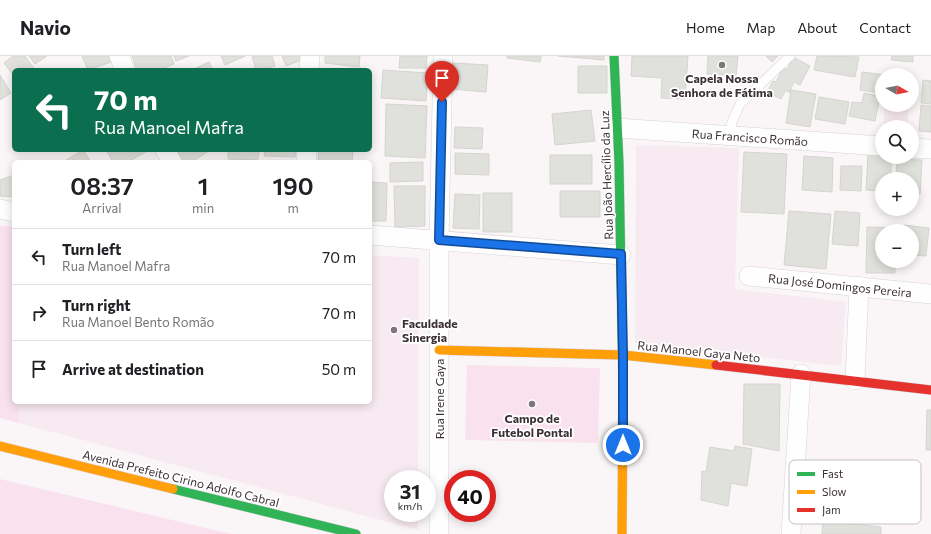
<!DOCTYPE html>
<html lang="en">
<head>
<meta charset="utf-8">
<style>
  body { margin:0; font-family:Commissioner,sans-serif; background:#f2f2f2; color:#202124; height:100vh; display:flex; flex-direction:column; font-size:15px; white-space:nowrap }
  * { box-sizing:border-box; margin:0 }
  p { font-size:13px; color:#757577 }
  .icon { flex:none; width:22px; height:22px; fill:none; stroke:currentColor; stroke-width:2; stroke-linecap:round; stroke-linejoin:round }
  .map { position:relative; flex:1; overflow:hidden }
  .side { position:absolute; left:12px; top:104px; width:360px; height:244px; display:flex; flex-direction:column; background:#fff; border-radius:6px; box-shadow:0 2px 10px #0003 }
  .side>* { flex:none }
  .guide { position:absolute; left:12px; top:12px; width:360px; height:84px; border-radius:6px; box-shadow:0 2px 10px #0003; background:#0b6e4f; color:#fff; overflow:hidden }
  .needle { width:26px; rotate:99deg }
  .buttons { position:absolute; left:875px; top:12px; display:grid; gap:8px }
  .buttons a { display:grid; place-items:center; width:44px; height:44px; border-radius:50%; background:#fff; box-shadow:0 2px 10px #0003; font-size:20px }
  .speed { position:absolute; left:384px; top:414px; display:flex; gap:8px; font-size:20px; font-weight:700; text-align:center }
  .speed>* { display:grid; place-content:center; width:52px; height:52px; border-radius:50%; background:#fff; box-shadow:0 2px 10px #0003; line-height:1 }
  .speed small { font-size:10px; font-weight:400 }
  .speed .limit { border:6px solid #d22; background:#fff; color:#111 }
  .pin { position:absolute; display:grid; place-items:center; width:34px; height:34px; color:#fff; margin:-41px -17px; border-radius:50% 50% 50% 0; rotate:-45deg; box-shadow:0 0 4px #0007 }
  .pin .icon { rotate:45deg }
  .me { position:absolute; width:44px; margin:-22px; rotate:0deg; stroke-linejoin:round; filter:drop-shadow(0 0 3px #0008) }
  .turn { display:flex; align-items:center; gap:14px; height:84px; padding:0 16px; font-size:18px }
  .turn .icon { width:52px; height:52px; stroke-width:2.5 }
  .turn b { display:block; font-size:28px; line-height:34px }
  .eta { display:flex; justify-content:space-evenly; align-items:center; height:68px; text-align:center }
  .eta b { font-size:24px; font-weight:600; line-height:28px }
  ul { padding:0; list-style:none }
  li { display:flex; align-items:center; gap:12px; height:56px; padding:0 16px; border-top:1px solid #e0e0e0 }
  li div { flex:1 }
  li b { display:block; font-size:15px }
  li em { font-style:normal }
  header { display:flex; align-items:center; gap:24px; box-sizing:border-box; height:56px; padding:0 20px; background:#fff; border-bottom:1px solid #e0e0e0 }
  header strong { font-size:19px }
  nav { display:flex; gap:22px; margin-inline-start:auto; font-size:14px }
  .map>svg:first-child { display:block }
</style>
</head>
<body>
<header>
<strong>Navio</strong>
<nav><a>Home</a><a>Map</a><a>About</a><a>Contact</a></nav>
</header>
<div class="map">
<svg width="931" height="478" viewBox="0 0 931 478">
  <rect width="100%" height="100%" fill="#faf6f8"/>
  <path fill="#f8eaf1" d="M885 49H909L907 71H883Z
    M636 89 739 92 735 233 846 246 841 310 635 287Z
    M370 199 419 202 418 423H393V457H418V474L19 367 20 346H370Z"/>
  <path fill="#f9e2ee" d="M0 170 14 171V346H20L19 367 0 362Z
    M467 309 600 312 598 387 465 384Z
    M0 423 231 478H0Z"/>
  <path fill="#e0e0dc" stroke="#d4d4d0" d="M13 0H25L35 14H14V20L4 7Z
    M29 0H47L35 8Z
    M82 0H108L111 6 88 14Z
    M132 0H171L174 8 159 14H137Z
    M174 0H189L176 5Z
    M221 0H245L225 9Z
    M255 0H272L275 10 263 14H256L252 1Z
    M282 0H306L307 2 286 10Z
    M325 0H360L359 11 325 7Z
    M400 0H427L426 12H399Z
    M507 0H541L540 6 507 2Z
    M558 0H604V4Z
    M632 0H688L685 43 661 42 662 22 631 20Z
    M708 0H738L736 20 707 18Z
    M766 0H778L772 6Z
    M817 0 859 1 855 21 814 14Z
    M892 0H913V6L891 4Z
    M793 1 810 10 800 29 794 26 789 37 786 34 781 43 767 36 773 25 776 26 783 12 787 14Z
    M209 6 213 14H192Z
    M453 7 488 9 486 36 451 33Z
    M578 10H607V37H578Z
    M383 14 428 17 426 45 381 42Z
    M862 16 886 19H882V37L860 34Z
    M0 19 11 37 0 44Z
    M923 24 931 25V48L921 47Z
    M791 34 816 38 810 71 786 67Z
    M864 37 880 40 875 65 849 60 852 46 862 47Z
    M819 41 849 46 845 68 815 63Z
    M386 48 427 50 425 102 385 100Z
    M921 49 931 50V76L919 75Z
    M591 54 595 85 555 89 552 58Z
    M455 71 483 72 482 93 454 92Z
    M83 94 91 106H63Z
    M106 94H147V95L128 106H113Z
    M177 94H210L192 106H184Z
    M228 94H259L258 104 228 103Z
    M265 94H296L295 101 264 100Z
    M319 94H353L352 106 318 104Z
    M744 96 787 98 784 158 741 156Z
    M455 97 489 98V119L455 118Z
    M868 97 882 98V101H891V123H882V135L866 134Z
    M550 99H592V128H550Z
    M804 100 833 102 832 136 802 134Z
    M897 103 922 104 920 138H912V123H896Z
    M423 106V125L390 126V107Z
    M841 110H862L861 135 840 134Z
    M14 119V141L0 140V124Z
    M370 126 387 127 386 165H370Z
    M394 130H425V170L395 171Z
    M560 135H600V161H560Z
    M483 137H512V176H483Z
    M455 138 480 139 479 173 453 172Z
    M789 155 831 158 826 213 784 209Z
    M835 155 860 157 858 190 832 188Z
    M904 169 929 172 926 200 912 199V175H903Z
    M867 171 895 172V175H882V205H895V217H866Z
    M744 328H780L779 395 743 388Z
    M927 354H931V394H926Z
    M735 390 752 393 747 430 731 427 728 450 701 444 702 415 706 416 710 391 734 395Z
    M823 465 881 471V478H822Z"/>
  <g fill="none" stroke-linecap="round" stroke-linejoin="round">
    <defs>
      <path id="lane" d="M729 80 732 66 740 48 790 0"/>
      <path id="street" d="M119 0 125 14
        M309 14 310 0
        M617 72 882 90
        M912 92 931 93
        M165 94 172 106
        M306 106 307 94
        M0 153 14 156
        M370 179 621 199
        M749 220 931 238
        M855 324 859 230
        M439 478V184L443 0
        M791 478 801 318"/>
      <path id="fast" d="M614 0 619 107 623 330
        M173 433 356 478"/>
      <path id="slow" d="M439 294 623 299 716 309
        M0 390 173 433
        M622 478 623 330"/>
      <path id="jam" d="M716 309 931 334"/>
    </defs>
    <use href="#lane" stroke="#d8d1d5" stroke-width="10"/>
    <use href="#street" stroke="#d8d1d5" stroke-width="20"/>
    <use href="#fast" stroke="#d8d1d5" stroke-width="10"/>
    <use href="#slow" stroke="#d8d1d5" stroke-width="10"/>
    <use href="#jam" stroke="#d8d1d5" stroke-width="10"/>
    <use href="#lane" stroke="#fefefe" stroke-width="9"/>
    <use href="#street" stroke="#fefefe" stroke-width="19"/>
    <use href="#fast" stroke="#30b455" stroke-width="9"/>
    <use href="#slow" stroke="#ff9f0a" stroke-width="9"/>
    <use href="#jam" stroke="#e5322d" stroke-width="9"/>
  </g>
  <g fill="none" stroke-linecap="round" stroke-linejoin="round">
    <defs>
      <path id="route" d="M442 46 439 184 621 198 623 299V389"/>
    </defs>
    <use href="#route" stroke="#114b97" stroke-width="10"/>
    <use href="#route" stroke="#1a73e8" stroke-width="7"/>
  </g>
  <g fill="#7e767b" stroke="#fff" stroke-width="1.5">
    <circle cx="722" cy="9" r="4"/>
    <circle cx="394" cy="274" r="4"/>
    <circle cx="532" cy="348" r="4"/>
  </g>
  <g text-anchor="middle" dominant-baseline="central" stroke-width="3.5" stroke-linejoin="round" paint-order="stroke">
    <g font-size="12" font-weight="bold" fill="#3c3137" stroke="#fff">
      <text x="722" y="22">Capela Nossa<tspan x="722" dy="14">Senhora de Fátima</tspan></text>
      <text x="402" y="267" text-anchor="start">Faculdade<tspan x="402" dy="14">Sinergia</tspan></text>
      <text x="532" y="362">Campo de<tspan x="532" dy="14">Futebol Pontal</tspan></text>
    </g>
    <g font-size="12" fill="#3c3137" stroke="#fff">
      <text transform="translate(750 81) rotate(4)">Rua Francisco Romão</text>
      <text transform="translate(606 119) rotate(-92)">Rua João Hercílio da Luz</text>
      <text transform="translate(840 229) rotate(6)">Rua José Domingos Pereira</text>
      <text transform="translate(699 295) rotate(6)">Rua Manoel Gaya Neto</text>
      <text transform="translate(439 343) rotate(-90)">Rua Irene Gaya</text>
      <text transform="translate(181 422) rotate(14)">Avenida Prefeito Cirino Adolfo Cabral</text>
    </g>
  </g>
  <rect x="789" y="404" width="132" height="64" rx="6" fill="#fff" stroke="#c4c1c3" stroke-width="1"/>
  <rect x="797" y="416" width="18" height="4" fill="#30b455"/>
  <rect x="797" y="434" width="18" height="4" fill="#ff9f0a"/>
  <rect x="797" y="452" width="18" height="4" fill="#e5322d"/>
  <g font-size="11" fill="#3c3137">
    <text x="822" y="422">Fast</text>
    <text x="822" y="440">Slow</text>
    <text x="822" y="458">Jam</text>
  </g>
</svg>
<div class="buttons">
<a><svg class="needle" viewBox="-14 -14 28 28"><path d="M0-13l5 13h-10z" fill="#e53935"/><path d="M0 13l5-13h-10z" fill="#757577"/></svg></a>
<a><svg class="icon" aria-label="search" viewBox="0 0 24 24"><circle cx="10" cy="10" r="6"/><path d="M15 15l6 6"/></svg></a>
<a>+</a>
<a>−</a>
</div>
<div class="speed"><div>31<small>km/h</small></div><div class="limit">40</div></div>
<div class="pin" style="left:442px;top:46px;background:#d93025"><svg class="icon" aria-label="arrive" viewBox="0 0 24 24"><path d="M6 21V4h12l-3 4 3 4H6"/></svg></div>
<svg class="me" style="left:623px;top:389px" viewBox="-20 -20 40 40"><circle r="17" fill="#1a73e8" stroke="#fff" stroke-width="3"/><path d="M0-11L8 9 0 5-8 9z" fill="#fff"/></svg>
<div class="guide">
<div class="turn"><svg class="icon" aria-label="left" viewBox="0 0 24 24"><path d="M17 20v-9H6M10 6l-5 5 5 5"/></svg><div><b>70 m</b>Rua Manoel Mafra</div></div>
</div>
<section class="side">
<div class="eta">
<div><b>08:37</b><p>Arrival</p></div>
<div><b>1</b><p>min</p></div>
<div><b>190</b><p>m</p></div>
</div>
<ul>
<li><svg class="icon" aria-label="left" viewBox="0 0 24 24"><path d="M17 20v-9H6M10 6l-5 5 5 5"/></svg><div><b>Turn left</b><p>Rua Manoel Mafra</p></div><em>70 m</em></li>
<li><svg class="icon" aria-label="right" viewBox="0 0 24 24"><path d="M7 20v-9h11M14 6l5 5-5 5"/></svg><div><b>Turn right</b><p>Rua Manoel Bento Romão</p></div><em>70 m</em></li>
<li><svg class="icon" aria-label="arrive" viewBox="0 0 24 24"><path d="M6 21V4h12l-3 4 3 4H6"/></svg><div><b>Arrive at destination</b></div><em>50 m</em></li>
</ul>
</section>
</div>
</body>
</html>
